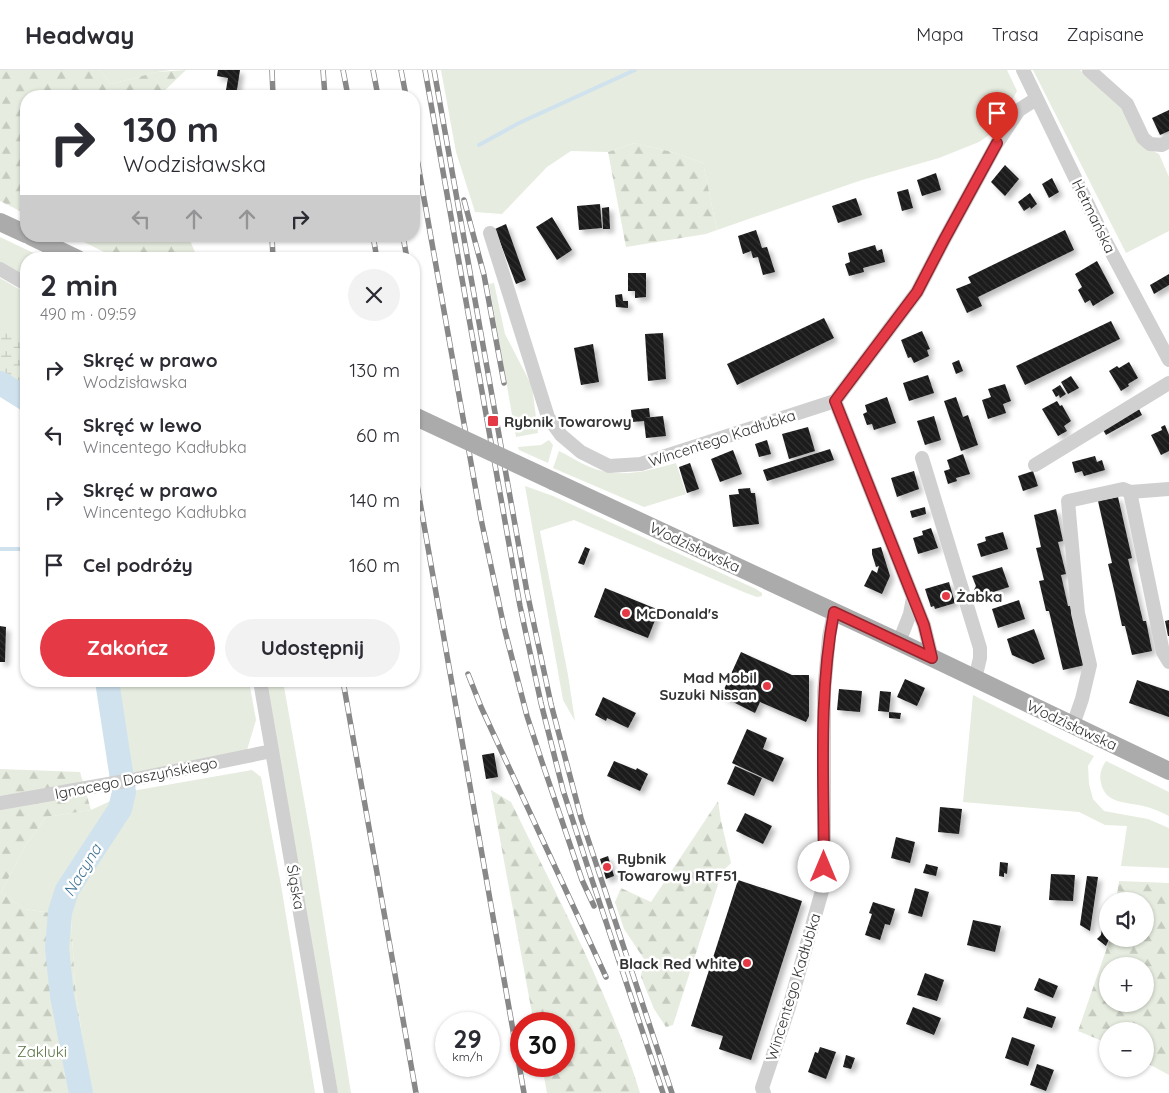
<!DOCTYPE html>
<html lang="pl">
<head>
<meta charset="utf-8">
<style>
  body { margin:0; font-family:Quicksand,sans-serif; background:#f2f2f3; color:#2b2b33; height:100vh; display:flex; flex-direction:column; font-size:19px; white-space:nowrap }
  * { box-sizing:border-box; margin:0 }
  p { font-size:16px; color:#7c7c81 }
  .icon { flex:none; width:28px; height:28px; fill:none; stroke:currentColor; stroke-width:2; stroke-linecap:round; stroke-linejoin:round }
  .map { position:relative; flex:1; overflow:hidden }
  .panel { position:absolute; left:20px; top:182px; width:400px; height:435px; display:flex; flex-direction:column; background:#fff; border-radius:20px; box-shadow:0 1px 4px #0004 }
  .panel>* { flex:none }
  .hud { position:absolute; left:20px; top:20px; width:400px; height:152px; border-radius:20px; box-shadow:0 1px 4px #0004; background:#fff; color:#2b2b33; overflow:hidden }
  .fabs { position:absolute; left:1099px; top:822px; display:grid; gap:10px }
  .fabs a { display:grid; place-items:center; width:55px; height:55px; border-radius:50%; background:#fff; box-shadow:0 1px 4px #0004; font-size:25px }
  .speed { position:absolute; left:435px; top:942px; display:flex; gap:10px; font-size:25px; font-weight:700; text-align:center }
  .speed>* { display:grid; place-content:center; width:65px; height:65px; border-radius:50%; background:#fff; box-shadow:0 1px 4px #0004; line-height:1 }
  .speed small { font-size:12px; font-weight:400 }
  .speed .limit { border:8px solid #d22; background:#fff; color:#111 }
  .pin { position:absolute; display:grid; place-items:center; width:42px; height:42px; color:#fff; margin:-51px -21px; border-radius:50% 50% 50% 0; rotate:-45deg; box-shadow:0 0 5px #0007 }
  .pin .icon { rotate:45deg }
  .me { position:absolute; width:55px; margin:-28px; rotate:0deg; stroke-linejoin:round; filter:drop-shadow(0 0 4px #0008) }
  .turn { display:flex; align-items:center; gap:18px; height:105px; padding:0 20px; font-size:22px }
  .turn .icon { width:65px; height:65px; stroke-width:2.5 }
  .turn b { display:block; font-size:35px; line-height:42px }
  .lanes { display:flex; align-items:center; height:48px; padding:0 20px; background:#0003; justify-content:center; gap:25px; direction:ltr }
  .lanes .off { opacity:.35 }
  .round { display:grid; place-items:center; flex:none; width:52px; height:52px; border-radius:26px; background:#f2f2f3 }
  .headline { display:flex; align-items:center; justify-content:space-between; height:85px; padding:0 20px }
  h1 { font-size:30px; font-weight:800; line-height:38px }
  .action { display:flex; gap:10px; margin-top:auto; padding:10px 20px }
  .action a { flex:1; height:58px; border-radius:30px; background:#e63946; color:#fff; font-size:20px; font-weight:800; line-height:58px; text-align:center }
  .action a+a { background:#f2f2f3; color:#2b2b33 }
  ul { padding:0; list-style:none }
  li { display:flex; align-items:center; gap:15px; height:65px; padding:0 20px }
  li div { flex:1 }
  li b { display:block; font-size:19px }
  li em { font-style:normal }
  header { display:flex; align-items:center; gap:30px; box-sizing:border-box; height:70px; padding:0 25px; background:#fff; border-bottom:1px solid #e1e1e2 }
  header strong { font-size:24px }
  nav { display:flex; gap:28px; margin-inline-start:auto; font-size:18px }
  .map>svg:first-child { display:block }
</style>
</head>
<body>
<header>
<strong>Headway</strong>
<nav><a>Mapa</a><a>Trasa</a><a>Zapisane</a></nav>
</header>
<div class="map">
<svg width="1169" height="1023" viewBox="0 0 1169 1023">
  <defs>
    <pattern id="forest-firs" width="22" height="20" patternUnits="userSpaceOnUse" patternTransform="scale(1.25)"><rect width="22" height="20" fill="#e6ecdf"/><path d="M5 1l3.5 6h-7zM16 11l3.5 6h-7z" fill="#c6cbc0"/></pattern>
    <pattern id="wetland-marsh" width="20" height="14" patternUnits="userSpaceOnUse" patternTransform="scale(1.25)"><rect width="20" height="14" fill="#e6ecdf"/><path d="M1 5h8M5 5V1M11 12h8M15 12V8" fill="none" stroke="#c6cbc0"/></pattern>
    <pattern id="building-back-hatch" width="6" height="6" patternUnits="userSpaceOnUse" patternTransform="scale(1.25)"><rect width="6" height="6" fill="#1a1a1a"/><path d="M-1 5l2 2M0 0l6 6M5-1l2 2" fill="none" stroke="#333"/></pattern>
    <filter id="shadow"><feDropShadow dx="4" dy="4" stdDeviation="2.5" flood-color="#0004"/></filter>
  </defs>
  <rect width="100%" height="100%" fill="#fff"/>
  <path fill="#e6ecdf" d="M100 0H171L157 2 111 14Z
    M441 0H1007L1017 21 995 61 979 72 939 88 862 110 717 160 703 93 672 82 634 73 608 82 571 81 547 97 502 144 475 142 456 82Z
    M1033 0H1080L1116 30 1153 81 1159 84 1169 107V161L1126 183Z
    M0 167 46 189H26V207L0 193Z
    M0 208 26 223V323L0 306Z
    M494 213 505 264 532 316 538 363 516 367 489 214Z
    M549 370 553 375 548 393 519 380 518 377 541 375Z
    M559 381C571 387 583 395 595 399 625 408 647 401 676 393L686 424 644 437 553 398Z
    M525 416 553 426 756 519 762 523V526L757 527 746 523 574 450 540 461 568 605 575 651 563 630Z
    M112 611H249L256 650 247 680 127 704Z
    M265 611H283L311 769 351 1023H338Z
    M973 625 1094 686 1088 696 1089 714 1093 729 1104 741 1148 749 1169 758V798L1121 796 1127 756 1105 755 1079 742 963 732Z
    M1106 691 1169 722V746C1161 742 1152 738 1143 736 1127 732 1105 734 1101 713 1099 705 1101 698 1106 691Z
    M252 700 261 707 281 815 315 1023H90L75 916 71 846 24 839 1 822 26 775 46 747 91 740 132 721Z"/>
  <path fill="url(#forest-firs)" fill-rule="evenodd" d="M0 0H100L111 14 157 2 186 0 159 26H26V144L0 131Z
    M634 73 672 82 703 93 717 160 706 164 626 177 608 82Z
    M72 166H188L198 189H118Z
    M0 699 80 702 91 740 46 747 26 775 1 822 24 839 71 846 75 916 90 1023H0Z
    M491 720 511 732C557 827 609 921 640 1023H547L542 996H564V954H534Z
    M718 731 721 751 731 793 722 802 673 955 666 957 654 939 641 907 644 889 624 859 615 832 621 818 651 832Z
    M1119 811 1169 813V1005L1145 992V961H1108L1107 973 1078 961 1110 869H1145V831H1116ZM1145 896V934H1108V896Z"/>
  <path fill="url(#wetland-marsh)" d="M0 254 26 269V336L0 319Z
    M104 611H120L119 622 107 631Z"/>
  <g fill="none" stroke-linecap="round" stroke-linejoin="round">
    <path stroke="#cfe2ee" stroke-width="4" d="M479 75 519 53 635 0
      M0 479H26"/>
    <path stroke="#cfe2ee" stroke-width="24" d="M0 313 26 329
      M81 1023 62 926 57 878 60 842 67 820 120 739 124 722 107 611"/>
  </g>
  <path fill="url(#building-back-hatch)" filter="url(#shadow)" d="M218 0H240L236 26H225L228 8 217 6Z
    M1169 40V61L1160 65 1152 48Z
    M1005 95 1019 109 1005 126 991 112Z
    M936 103 941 120 922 126 917 110Z
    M1052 108 1059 122 1049 128 1042 114Z
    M908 119 913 138 902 141 897 122Z
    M1030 123 1037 134 1031 139 1030 137 1024 141 1018 132Z
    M856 128 862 145 838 153 832 136Z
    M600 134 602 158 579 160 577 136Z
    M609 137 610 159H603L602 138Z
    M552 147 572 180 557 190 536 157Z
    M506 154 526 210 516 214 495 159Z
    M756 160 762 178 767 177 775 202 763 205 758 187 753 188 751 181 743 184 738 166Z
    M1065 160 1074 180 978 227 982 236 967 243 956 219 971 213 968 207Z
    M875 175 877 181 882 179 885 192 863 198 864 202 849 206 845 194 850 192 848 183Z
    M1097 191 1114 223 1093 236 1090 230 1085 233 1078 220 1082 217 1075 204Z
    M628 203H646V227L635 228V221H628Z
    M1169 204V215L1154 224 1150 215Z
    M622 224 623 231H628V238L616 237 615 225Z
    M824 248 834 268 737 315 727 294Z
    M1111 251 1120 269 1025 315 1016 296Z
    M922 261 930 279 927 280 929 286 914 293 911 287 908 288 901 270Z
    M663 263 666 309 648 311 645 264Z
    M593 274 599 312 581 315 574 278Z
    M959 290 963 301 956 304 952 293Z
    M1129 292 1138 308 1128 314 1129 316 1121 321 1109 301 1117 296 1119 298Z
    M928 305 934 323 909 331 903 313Z
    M1071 306 1079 318 1068 324 1061 312Z
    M1005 314 1011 331 1003 334 1006 343 988 349 982 330 991 327 988 319Z
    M1060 315 1066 324 1060 328 1059 325 1056 327 1052 320Z
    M887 327 896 353 874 360 872 354 867 355 863 344 867 342 865 335Z
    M956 327 963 347 968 345 978 375 961 381 944 331Z
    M1057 331 1060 336 1062 335 1071 351 1064 356 1067 361 1058 366 1042 339Z
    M649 338 650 347 643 348 663 346 666 366 646 368 644 351 632 352 631 340Z
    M1139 339 1142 345 1106 365 1103 360Z
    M934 346 941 370 925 375 917 351Z
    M1165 355 1169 365V381L1161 385 1151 365 1162 360 1161 357Z
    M808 357 815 381 789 389 782 364Z
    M767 370 771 384 759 387 755 374Z
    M830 379 834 390 767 411 763 400Z
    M733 380 742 404 720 412 711 389Z
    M963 384 970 404 956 408 957 411 948 414 944 401 950 399 947 390Z
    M1095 386 1097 392 1102 390 1105 400 1084 406 1082 401 1075 403 1072 392Z
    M690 393 699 419 687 423 679 397Z
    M914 401 919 419 897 427 891 408Z
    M1033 401 1038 416 1023 421 1018 406Z
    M750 418 751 423H755L759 454 733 457 729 425 739 424 738 419Z
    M1118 427 1132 488 1128 489 1143 551H1146L1152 581 1132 585 1125 556H1122L1115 524 1108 494 1112 493 1098 431Z
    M925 437 926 444 912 448 910 441Z
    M1056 439 1063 471 1058 472 1066 504 1061 505 1068 536H1070L1085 595 1063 600 1049 541H1046L1039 511 1044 510 1036 478 1041 477 1034 445Z
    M931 458 938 478 918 484 913 468 923 465 922 461Z
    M1003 462 1008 479 981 487 977 474 986 471 985 467Z
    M585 477 590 479 584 495 578 493Z
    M881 477 890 506 882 524 864 516 872 500 877 503 879 496 876 497 872 484V479Z
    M1002 497 1009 517 984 525 974 520 976 516 972 506Z
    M949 512 955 533 935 539 934 536 931 537 925 519Z
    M605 518 659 540 648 568 594 547Z
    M1019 530 1025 549 998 558 992 539Z
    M1169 550V566H1168L1165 551Z
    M0 556 6 557 5 592H0Z
    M1034 559 1045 589 1033 594 1012 585 1007 569Z
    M741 582 792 605H809V646L806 652 760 632 755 643 721 626Z
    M905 609 925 618 917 636 897 627Z
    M1137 610 1169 621V647L1129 633Z
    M839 619 862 621 860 642 837 640Z
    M880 621 891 622 889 642 878 641Z
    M603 627 636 643 628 658 607 648 606 651 595 645Z
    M889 642 901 643 900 649 889 648Z
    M747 659 767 668 763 679 784 688 773 712 732 693Z
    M494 683 498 707 486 709 482 685Z
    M614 691 636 700 637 698 648 704 640 721 607 706Z
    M735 696 762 708 754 726 727 714Z
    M940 737 962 739 959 764 938 762Z
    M745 743 772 756 763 774 736 761Z
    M896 767 915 772 910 793 891 788Z
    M608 786 614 806 606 809 600 789Z
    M1000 792 1008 793 1007 804 1004 803V807L999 806Z
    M926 794 938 797 936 806 923 803Z
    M1051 804 1075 805 1073 831 1049 830Z
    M1087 806 1098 807 1090 861 1080 855Z
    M738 810 802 831 751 990 719 979 723 966 691 956Z
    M915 818 929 822 922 847 908 843Z
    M873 832 895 839 890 855 885 854 880 870 865 865 872 844 869 843Z
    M1104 842H1108V869H1109L1106 876 1097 869 1101 865Z
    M973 850 1001 856 995 882 967 875Z
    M925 903 944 910 937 931 917 925Z
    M1039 908 1058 916 1053 928 1034 920Z
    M913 937 941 948 934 965 906 954Z
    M1027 937 1056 947 1052 958 1023 948Z
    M1012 967 1035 975 1028 996 1005 988Z
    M820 977 836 982 826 1009 808 1002 815 982 818 983Z
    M846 985 855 988 851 999 843 997Z
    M1037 994 1054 1000 1046 1021 1030 1015Z"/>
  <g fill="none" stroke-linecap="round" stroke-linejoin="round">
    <path stroke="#d0d0d0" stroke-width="14" d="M1023 0 1106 172 1169 290
      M1089 0 1127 34 1143 68 1150 74 1162 75 1169 71
      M490 163 548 347 561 365 581 382 609 396 641 394 835 331
      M0 199 26 214
      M922 388 980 578V588L975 609
      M1035 395 1169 313
      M1130 422 1163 582 1169 592
      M899 572 910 544 913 528
      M932 588 924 555 835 331 917 222 944 170 997 73 1019 40 1036 29
      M260 611 331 1023
      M1073 655 1082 629 1090 595 1078 543 1068 431 1123 419 1130 422 1169 419
      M0 733 131 710 272 681
      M764 1023 762 1018 789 937 824 814V622L829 567 834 542"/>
    <path stroke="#ababab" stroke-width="18" d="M0 152 26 164
      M30 166 78 189
      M553 411 899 572 1169 701"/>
    <defs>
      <path id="rail" d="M272 0 273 26
        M323 0 325 26
        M343 0 348 26
        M373 0 378 26
        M401 0 406 26
        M425 0 520 536 541 633 563 720 590 804 663 1023
        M434 0 527 522 551 634 581 748 672 1023
        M414 72 481 449 504 557 527 646 542 692 582 810 594 836
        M464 130 484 205 504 313
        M272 166 273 189
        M334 166V169
        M373 166 377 189
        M403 166 407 189
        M414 225 417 246
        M414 398 524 1023
        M468 604 481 637 606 907
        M343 611 416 1023"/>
    </defs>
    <use href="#rail" stroke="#888" stroke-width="5.5"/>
    <use href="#rail" stroke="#fff" stroke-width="4" stroke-dasharray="11" stroke-linecap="butt"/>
    <path stroke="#ababab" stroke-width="18" d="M414 346 553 411"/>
  </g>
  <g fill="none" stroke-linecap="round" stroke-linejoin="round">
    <defs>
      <path id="route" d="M824 797C824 712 818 625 834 542L932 588 924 555 835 331 917 222 944 170 997 73"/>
    </defs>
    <use href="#route" stroke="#96252e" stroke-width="12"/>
    <use href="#route" stroke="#e63946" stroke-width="9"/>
  </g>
  <g fill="#e63946" stroke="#fff" stroke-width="2">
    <rect x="487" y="345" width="12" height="12" rx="2.5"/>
    <circle cx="946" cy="526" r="5"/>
    <circle cx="626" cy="543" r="5"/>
    <circle cx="767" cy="616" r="5"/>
    <circle cx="607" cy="797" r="5"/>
    <circle cx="747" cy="893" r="5"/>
  </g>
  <g text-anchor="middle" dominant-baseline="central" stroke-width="5" stroke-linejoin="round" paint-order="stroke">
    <g font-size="15" fill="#333" stroke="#fff">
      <text transform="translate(1094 146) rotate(64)">Hetmańska</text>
      <text transform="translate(722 368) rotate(-18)">Wincentego Kadłubka</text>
      <text transform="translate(695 477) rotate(25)">Wodzisławska</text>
      <text transform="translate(1072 655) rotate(25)">Wodzisławska</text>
      <text transform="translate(136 708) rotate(-11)">Ignacego Daszyńskiego</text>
      <text transform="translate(296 817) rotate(80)">Śląska</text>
      <text transform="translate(793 917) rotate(-73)">Wincentego Kadłubka</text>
    </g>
    <g font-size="15" font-weight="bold" fill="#333" stroke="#fff" text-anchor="start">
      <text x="504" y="351">Rybnik Towarowy</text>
      <text x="956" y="526">Żabka</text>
      <text x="636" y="543">McDonald's</text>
      <text x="757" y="607" text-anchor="end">Mad Mobil<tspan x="757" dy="17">Suzuki Nissan</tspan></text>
      <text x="617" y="788">Rybnik<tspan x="617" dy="17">Towarowy RTF51</tspan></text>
      <text x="737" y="893" text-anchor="end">Black Red White</text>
    </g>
    <g font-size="15" fill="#56703f" stroke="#fff">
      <text x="42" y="981">Zakluki</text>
    </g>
    <g font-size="16" font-style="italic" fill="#3f7597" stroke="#fff">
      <text transform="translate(82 800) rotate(-59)">Nacyna</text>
    </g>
  </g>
</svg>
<div class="fabs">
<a><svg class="icon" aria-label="sound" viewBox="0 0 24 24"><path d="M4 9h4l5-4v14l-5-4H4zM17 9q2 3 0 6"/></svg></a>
<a>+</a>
<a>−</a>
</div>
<div class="speed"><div>29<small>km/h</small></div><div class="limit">30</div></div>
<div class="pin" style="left:997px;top:73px;background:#d93025"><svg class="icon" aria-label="arrive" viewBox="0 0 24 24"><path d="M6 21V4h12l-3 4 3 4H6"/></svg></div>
<svg class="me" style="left:824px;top:797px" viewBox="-20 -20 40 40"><circle r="19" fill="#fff"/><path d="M0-13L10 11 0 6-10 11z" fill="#e63946"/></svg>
<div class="hud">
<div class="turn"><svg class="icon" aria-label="right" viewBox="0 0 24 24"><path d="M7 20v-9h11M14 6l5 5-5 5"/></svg><div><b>130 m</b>Wodzisławska</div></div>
<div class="lanes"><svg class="icon off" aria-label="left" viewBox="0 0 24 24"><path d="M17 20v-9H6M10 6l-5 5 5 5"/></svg><svg class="icon off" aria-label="ahead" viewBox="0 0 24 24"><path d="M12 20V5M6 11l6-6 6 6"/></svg><svg class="icon off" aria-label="ahead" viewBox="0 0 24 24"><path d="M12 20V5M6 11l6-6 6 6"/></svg><svg class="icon" aria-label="right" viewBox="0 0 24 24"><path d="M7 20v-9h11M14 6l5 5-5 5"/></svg></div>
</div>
<section class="panel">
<div class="headline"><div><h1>2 min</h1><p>490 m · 09:59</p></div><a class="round"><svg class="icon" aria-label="close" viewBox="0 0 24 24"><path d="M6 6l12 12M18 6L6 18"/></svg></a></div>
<ul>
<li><svg class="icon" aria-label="right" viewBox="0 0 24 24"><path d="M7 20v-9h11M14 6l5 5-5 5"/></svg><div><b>Skręć w prawo</b><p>Wodzisławska</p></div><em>130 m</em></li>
<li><svg class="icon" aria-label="left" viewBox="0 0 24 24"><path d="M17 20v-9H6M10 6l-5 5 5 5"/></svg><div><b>Skręć w lewo</b><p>Wincentego Kadłubka</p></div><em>60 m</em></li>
<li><svg class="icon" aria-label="right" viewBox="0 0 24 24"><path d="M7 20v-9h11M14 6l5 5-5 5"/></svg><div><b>Skręć w prawo</b><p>Wincentego Kadłubka</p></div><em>140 m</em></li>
<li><svg class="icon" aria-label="arrive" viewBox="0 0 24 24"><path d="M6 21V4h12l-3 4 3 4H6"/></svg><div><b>Cel podróży</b></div><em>160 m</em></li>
</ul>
<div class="action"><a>Zakończ</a><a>Udostępnij</a></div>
</section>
</div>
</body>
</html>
